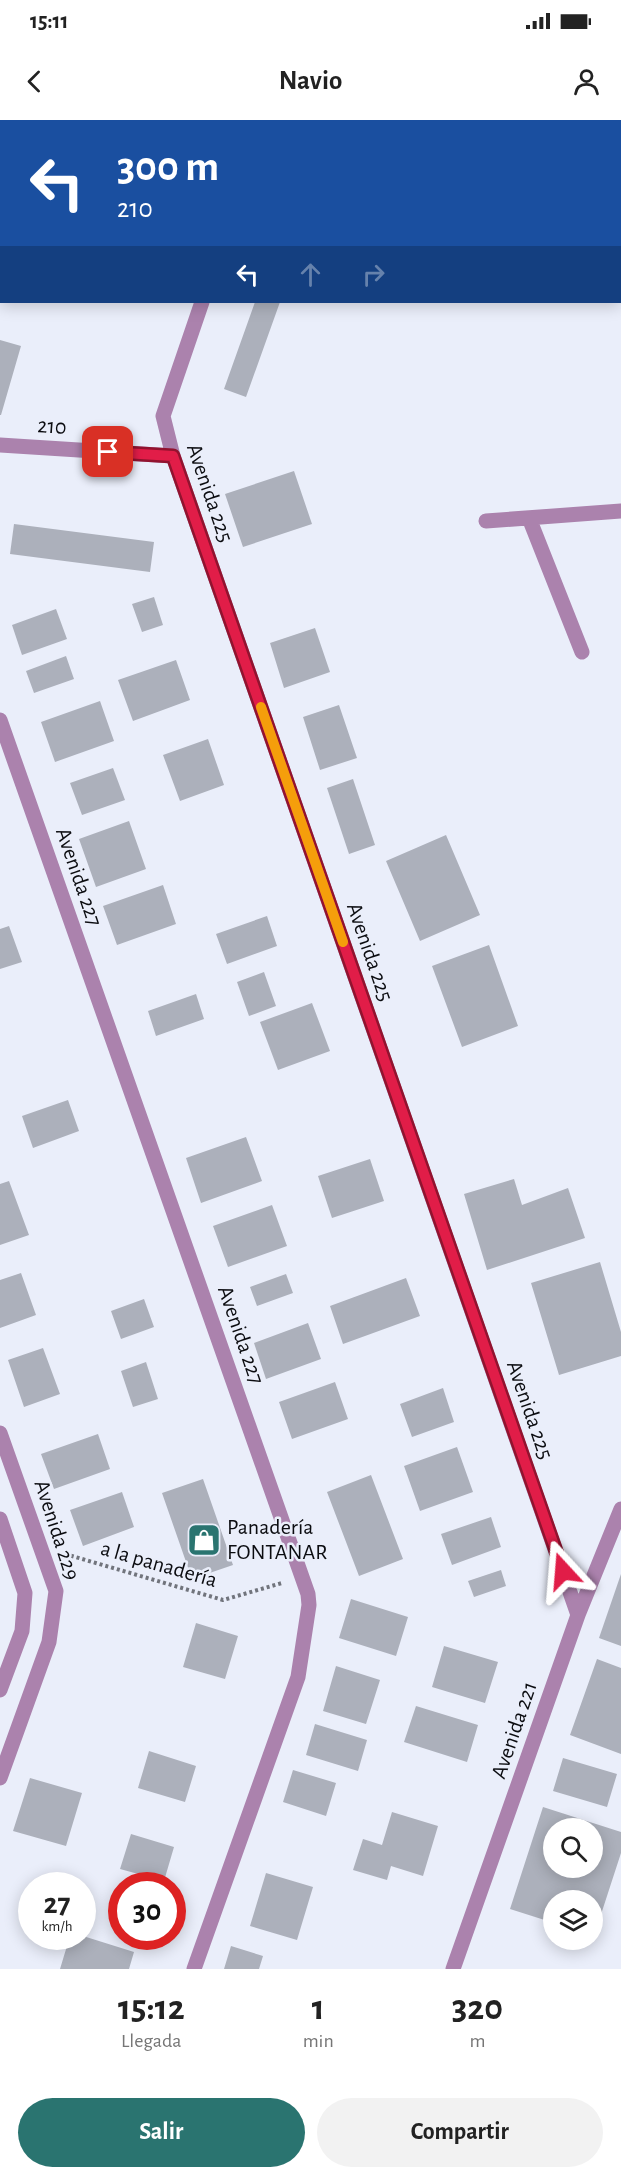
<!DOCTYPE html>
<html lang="es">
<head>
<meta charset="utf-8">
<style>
  body { margin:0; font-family:"Alegreya Sans",sans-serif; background:#f2f2f2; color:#222; height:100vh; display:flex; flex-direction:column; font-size:22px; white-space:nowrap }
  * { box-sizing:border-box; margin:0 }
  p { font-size:20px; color:#767676 }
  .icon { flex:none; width:33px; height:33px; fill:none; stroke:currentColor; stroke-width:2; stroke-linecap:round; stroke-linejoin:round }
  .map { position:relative; height:1849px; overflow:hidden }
  .panel { display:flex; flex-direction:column; background:#fff; flex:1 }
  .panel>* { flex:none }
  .guide { position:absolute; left:0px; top:0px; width:621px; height:183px; box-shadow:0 3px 15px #0003; background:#1a4fa0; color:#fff; overflow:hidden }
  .tools { position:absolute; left:543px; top:1698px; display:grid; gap:12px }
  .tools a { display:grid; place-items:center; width:60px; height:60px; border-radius:50%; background:#fff; box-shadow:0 3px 15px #0003; font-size:30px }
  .speed { position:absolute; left:18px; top:1752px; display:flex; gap:12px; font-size:30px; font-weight:700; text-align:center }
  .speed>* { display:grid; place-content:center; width:78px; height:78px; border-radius:50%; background:#fff; box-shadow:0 3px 15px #0003; line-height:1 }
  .speed small { font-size:15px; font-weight:400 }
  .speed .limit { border:9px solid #d22; background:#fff; color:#111 }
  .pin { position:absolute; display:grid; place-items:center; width:51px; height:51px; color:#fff; margin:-26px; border-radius:12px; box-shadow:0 3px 9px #0006 }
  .me { position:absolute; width:66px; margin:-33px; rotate:341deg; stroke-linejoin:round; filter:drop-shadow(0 0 4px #0008) }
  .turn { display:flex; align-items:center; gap:21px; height:126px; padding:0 18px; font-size:27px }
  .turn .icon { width:78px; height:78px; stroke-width:2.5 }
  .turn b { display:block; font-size:42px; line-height:51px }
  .lanes { display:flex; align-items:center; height:57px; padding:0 18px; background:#0003; justify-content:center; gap:30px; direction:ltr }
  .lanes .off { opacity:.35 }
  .eta { display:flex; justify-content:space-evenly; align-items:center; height:102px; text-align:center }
  .eta b { font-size:36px; font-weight:700; line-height:42px }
  .cta { display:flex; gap:12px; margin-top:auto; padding:12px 18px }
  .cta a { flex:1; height:69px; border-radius:36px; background:#2a7470; color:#fff; font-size:24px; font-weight:700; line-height:69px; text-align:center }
  .cta a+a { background:#f2f2f2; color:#222 }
  .status { display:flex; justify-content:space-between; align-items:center; height:42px; padding:0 30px; background:#fff; direction:ltr }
  .status svg { height:16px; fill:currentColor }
  header { display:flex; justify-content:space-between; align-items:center; height:78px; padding:0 18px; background:#fff; font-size:27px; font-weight:700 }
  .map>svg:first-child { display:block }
</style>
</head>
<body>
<div class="status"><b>15:11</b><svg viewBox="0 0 49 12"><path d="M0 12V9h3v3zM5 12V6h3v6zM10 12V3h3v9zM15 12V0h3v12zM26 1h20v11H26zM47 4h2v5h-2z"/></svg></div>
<header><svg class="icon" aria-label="back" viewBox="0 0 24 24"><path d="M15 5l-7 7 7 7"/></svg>Navio<svg class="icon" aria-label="person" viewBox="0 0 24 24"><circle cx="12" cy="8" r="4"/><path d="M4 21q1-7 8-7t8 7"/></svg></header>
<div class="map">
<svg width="621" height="1849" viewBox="0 0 621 1849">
  <rect width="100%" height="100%" fill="#eaeefa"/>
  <path fill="#acb0bb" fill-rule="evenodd" d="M255 182H280L246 277 224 269Z
    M0 220 21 226 1 295H0Z
    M294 351 312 404 243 427 225 374Z
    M14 404 154 422 150 452 10 434Z
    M154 477 163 505 142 512 132 484Z
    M56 489 67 519 22 535 12 505Z
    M315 508 330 552 284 568 270 523Z
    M66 536 74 559 34 573 26 551Z
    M176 540 190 580 133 601 118 560Z
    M100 581 114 621 55 642 41 602Z
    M339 585 357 638 320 650 303 597Z
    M208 619 224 665 180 681 163 635Z
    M113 648 125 680 82 695 70 663Z
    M353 659 375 725 349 734 327 668Z
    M129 701 146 749 96 767 79 719Z
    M446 715 480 795 420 821 386 741Z
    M163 765 176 804 117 825 103 786Z
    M267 796 277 826 227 844 216 814Z
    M9 806 22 842 0 849V809Z
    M489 825 518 906 462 927 432 846Z
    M264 852 276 886 249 896 237 862Z
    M196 874 204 899 156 916 148 891Z
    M312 883 330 931 278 950 260 902Z
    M68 980 79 1011 33 1028 22 996Z
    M246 1017 262 1061 201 1083 186 1038Z
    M370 1039 384 1081 332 1098 318 1056Z
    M514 1059 522 1085 568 1068 585 1118 487 1150 464 1074Z
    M9 1061 29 1115 0 1125V1064Z
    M272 1085 287 1126 228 1147 213 1106Z
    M600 1142 621 1212V1236L559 1255 531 1163Z
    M21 1153 36 1195 0 1208V1160Z
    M286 1154 293 1173 257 1186 250 1167Z
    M406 1158 420 1196 343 1224 330 1186Z
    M144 1179 154 1207 121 1219 111 1191Z
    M308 1203 321 1239 266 1259 254 1223Z
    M43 1228 60 1274 24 1287 8 1240Z
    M146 1242 158 1279 133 1287 121 1251Z
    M335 1262 348 1299 292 1319 279 1282Z
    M443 1268 454 1302 412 1317 400 1284Z
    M98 1314 110 1349 54 1369 41 1334Z
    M457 1327 473 1372 420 1391 404 1346Z
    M371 1355 403 1439 359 1456 327 1372Z
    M203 1359 233 1445 192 1459 162 1373Z
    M122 1372 134 1407 83 1426 70 1390Z
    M491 1397 501 1427 452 1445 441 1414Z
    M501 1450 506 1466 474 1477 468 1461Z
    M621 1454V1526L599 1518Z
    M351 1479 408 1497 396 1536 339 1518Z
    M196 1503 238 1516 225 1559 183 1547Z
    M444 1526 498 1542 485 1583 432 1567Z
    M597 1539 621 1548V1634L570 1615Z
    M336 1546 380 1560 366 1604 323 1591Z
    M416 1586 478 1605 467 1642 404 1622Z
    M315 1604 367 1620 358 1651 306 1635Z
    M149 1631 196 1646 185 1682 138 1668Z
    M563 1638 617 1654 607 1687 553 1671Z
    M293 1650 336 1663 326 1696 283 1682Z
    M30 1658 82 1673 66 1726 13 1711Z
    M543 1687 621 1712V1733L593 1819 592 1780H554V1803L510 1789ZM554 1708H592V1748H554Z
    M392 1692 438 1706 423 1756 391 1746 387 1760 353 1750 363 1719 382 1725Z
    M131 1714 174 1727 164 1761 120 1749Z
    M266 1753 313 1767 297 1820 250 1806Z
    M70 1816H83L134 1832 129 1849H60Z
    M231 1826 263 1836 259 1849H224Z"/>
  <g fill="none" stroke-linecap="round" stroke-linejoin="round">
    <path stroke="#71747c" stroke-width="4" stroke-dasharray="3 3" stroke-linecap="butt" d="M65 1434 223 1480 282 1463"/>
    <path stroke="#ab82ad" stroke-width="15" d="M6 2V0
      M263 2V0
      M0 19 2 14
      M202 182 163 296 173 336 578 1495
      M0 325 173 336
      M529 398 582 532
      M486 401 621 391
      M0 600 308 1474 309 1485 298 1557 194 1849
      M0 1313 56 1471 49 1522 0 1658
      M0 1399 25 1473 22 1511 0 1570
      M453 1849 578 1495 621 1389"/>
  </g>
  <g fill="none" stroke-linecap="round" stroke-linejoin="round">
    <defs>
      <path id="route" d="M108 332 173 336 563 1451"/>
    </defs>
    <use href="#route" stroke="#92132f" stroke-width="15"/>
    <use href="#route" stroke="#e11d48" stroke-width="10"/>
    <path stroke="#f59e0b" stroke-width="10" d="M261 587 343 822"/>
  </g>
  <defs>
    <symbol id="shop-square" viewBox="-11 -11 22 22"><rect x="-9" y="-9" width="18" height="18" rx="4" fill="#2a7470" stroke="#eaeefa"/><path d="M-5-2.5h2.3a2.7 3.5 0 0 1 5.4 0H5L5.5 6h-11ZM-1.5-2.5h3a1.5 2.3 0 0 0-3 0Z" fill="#fff"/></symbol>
  </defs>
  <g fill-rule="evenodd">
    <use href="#shop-square" x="185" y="1401" width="38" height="38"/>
  </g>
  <g text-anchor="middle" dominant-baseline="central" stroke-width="5" stroke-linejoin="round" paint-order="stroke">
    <g font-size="22" fill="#0b0c10" stroke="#eaeefa">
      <text transform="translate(52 306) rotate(4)">210</text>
      <text transform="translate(210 373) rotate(71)">Avenida 225</text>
      <text transform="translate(79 757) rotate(71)">Avenida 227</text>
      <text transform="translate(370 832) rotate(71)">Avenida 225</text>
      <text transform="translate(241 1215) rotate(71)">Avenida 227</text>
      <text transform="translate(530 1290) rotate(71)">Avenida 225</text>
      <text transform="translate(57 1410) rotate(72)">Avenida 229</text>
      <text transform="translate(159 1444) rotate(16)">a la panadería</text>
      <text transform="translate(514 1610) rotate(-71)">Avenida 221</text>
    </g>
    <g font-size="22" fill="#0b0c10" stroke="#eaeefa" text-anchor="start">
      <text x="227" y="1407">Panadería<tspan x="227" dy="25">FONTANAR</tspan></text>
    </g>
  </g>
</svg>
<div class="tools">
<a><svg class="icon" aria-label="search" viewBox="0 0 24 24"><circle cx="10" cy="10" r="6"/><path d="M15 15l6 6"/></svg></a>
<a><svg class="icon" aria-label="layers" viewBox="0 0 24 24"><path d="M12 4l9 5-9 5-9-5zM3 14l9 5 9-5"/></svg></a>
</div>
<div class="speed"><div>27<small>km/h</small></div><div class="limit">30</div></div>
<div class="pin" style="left:108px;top:332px;background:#d93025"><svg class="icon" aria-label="arrive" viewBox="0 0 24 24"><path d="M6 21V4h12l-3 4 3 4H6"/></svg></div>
<svg class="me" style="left:563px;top:1451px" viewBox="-20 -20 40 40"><path d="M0-17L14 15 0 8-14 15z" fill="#e11d48" stroke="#fff" stroke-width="4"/></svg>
<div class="guide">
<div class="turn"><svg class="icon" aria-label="left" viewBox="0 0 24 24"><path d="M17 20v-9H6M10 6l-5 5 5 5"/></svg><div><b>300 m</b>210</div></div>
<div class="lanes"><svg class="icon" aria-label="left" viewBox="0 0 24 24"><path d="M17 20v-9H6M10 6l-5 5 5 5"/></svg><svg class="icon off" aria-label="ahead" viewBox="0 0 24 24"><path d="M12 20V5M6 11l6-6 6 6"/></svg><svg class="icon off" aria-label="right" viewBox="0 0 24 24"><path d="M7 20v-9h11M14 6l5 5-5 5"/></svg></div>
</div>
</div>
<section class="panel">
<div class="eta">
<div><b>15:12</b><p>Llegada</p></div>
<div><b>1</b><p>min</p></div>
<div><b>320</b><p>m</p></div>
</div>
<div class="cta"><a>Salir</a><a>Compartir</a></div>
</section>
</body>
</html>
